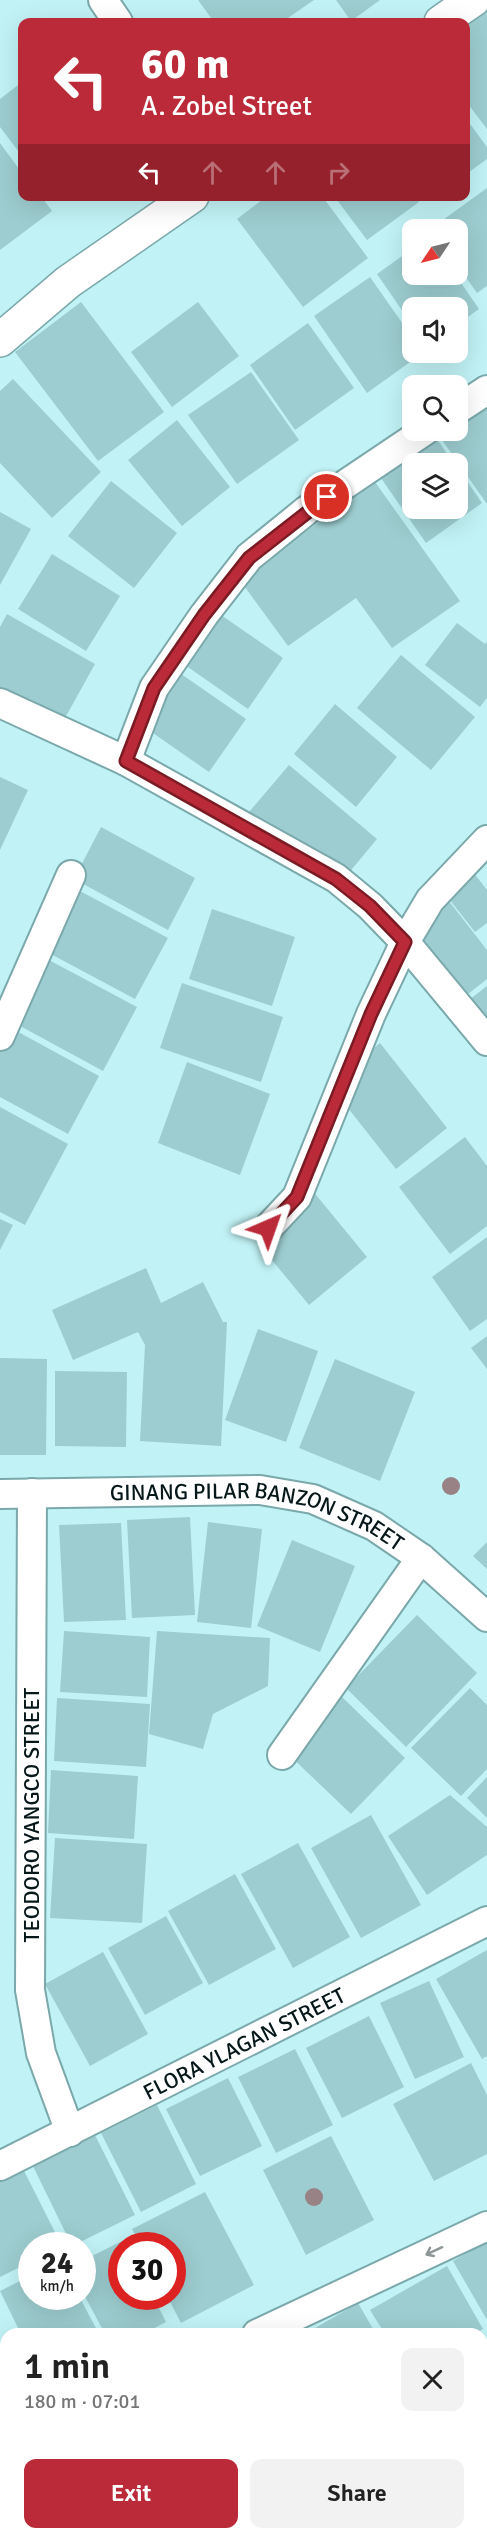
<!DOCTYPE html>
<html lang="en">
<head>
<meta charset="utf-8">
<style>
  body { margin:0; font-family:Signika,sans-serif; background:#f2f2f2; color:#222; height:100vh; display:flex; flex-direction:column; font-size:22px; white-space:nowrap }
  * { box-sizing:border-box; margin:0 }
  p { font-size:20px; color:#767676 }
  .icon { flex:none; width:33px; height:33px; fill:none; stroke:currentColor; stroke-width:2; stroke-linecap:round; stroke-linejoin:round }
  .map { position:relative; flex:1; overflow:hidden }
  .details { position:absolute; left:0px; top:2328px; width:488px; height:212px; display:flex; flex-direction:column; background:#fff; border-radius:18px 18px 0 0; box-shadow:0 6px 24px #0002 }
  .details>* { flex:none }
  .guide { position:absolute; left:18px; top:18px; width:452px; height:183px; border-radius:12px; box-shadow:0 6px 24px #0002; background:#bb2a38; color:#fff; overflow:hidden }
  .needle { width:39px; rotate:235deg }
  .fabs { position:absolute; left:402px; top:219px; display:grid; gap:12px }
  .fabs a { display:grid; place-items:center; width:66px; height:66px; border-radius:12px; background:#fff; box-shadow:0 6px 24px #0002; font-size:30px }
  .speed { position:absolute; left:18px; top:2232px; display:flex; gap:12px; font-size:30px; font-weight:700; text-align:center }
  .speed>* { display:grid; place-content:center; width:78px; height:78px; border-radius:50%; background:#fff; box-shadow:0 6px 24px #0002; line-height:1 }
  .speed small { font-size:15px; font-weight:400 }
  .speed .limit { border:9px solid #d22; background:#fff; color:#111 }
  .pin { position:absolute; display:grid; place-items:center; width:51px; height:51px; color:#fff; margin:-26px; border:3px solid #fff; border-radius:50%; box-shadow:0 2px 6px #0007 }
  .me { position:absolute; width:66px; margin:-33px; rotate:43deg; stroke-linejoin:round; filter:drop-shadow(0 0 4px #0008) }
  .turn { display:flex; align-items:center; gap:21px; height:126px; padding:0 24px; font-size:27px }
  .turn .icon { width:78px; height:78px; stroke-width:2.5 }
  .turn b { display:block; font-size:42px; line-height:51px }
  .lanes { display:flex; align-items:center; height:57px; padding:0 24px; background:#0003; justify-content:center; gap:30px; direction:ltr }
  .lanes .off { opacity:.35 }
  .round { display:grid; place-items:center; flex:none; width:63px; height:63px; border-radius:12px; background:#f2f2f2 }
  .headline { display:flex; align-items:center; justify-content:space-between; height:102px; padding:0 24px }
  h1 { font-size:36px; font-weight:600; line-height:45px }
  .action { display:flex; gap:12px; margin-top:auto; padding:12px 24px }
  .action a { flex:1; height:69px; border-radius:12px; background:#bb2a38; color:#fff; font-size:24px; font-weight:600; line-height:69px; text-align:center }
  .action a+a { background:#f2f2f2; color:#222 }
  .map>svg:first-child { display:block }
</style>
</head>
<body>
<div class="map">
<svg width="487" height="2539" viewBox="0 0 487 2539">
  <rect width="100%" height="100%" fill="#c1f2f5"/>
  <path fill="#9dcdd0" d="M198 0H314L282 22H214Z
    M336 0H380L351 21Z
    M484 7 487 11V129L465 100V21Z
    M22 82V156L0 127V99Z
    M465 117 487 147V159L465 175Z
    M0 143 22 173V196H41L52 211 0 250Z
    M487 188V286L477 293 458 266V230H429Z
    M267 196H322L368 258 303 307 237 219Z
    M334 196H415L419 202 367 240Z
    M412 249V274H455L479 309 458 324V308H412V325L377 274Z
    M370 277 412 337V352H424L367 393 314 316Z
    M81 302 164 412 98 461 15 352Z
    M198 302 239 356 172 407 131 352Z
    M308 323 354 388 295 430 250 365Z
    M251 372 299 440 237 484 188 415Z
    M13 379 101 472 52 518 0 463V391Z
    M487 403V504L440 437 448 430H458V424Z
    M177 420 230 487 182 526 128 460Z
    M437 439 454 464H412V508H458V468L482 503 426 543 381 478Z
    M111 481 177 533 134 588 68 536Z
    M375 482 460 601 392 648 356 598 288 646 239 579Z
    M0 512 31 529 0 585Z
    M52 554 120 596 86 651 18 609Z
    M211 608 283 658 248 709 175 658Z
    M7 614 95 664 60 727 0 694V627Z
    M457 623 485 644 487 641V698L480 707 425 665Z
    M401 655 475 717 431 770 357 708Z
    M174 669 246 719 209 772 137 722Z
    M335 704 397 757 356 807 294 754Z
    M289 765 377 839 337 887 249 812Z
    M0 777 28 790 0 850Z
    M101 827 195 878 168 930 74 879Z
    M466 863 487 890V923L475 932 438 885Z
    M65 883 168 938 135 999 32 944Z
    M438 887 487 950V979L444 1013 381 932Z
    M212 909 295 937 272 1006 189 979Z
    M32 951 137 1007 103 1071 0 1015Z
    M182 983 283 1017 261 1082 160 1048Z
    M487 986V1049L456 1010Z
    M0 1022 99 1076 68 1134 0 1097Z
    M380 1043 447 1128 396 1169 329 1084Z
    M187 1062 270 1094 240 1175 158 1143Z
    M0 1107 68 1144 25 1225 0 1212Z
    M465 1137 487 1166V1226L450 1254 399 1187Z
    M312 1190 367 1257 309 1305 253 1237Z
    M0 1219 13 1225 0 1250Z
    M487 1237V1319L470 1331 432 1277Z
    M146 1268 161 1303 203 1282 223 1322H227L221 1446 140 1441 145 1345 138 1332 73 1360 52 1310Z
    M258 1329 318 1351 286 1442 225 1420Z
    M487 1336V1369L471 1348Z
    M0 1358 47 1359 46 1455H0Z
    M335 1359 415 1392 380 1481 299 1448Z
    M55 1371 127 1372 126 1447 55 1446Z
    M190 1517 195 1615 132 1618 127 1520Z
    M208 1522 262 1529 251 1628 197 1622Z
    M121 1523 126 1620 64 1622 59 1525Z
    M292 1540 355 1566 320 1652 257 1626Z
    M487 1542V1569L473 1556Z
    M417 1615 477 1673 406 1747 346 1688Z
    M64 1631 150 1637 147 1697 60 1692Z
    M157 1631 270 1638 268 1686 213 1714 203 1749 149 1734Z
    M470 1688 487 1705V1769L461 1796 411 1748Z
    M341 1696 405 1758 351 1814 287 1753Z
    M57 1698 150 1704 146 1767 54 1761Z
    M51 1770 138 1776 134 1839 48 1833Z
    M487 1777V1818L467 1798Z
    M450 1795 487 1827V1855L427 1895 388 1836Z
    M371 1815 421 1905 361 1938 311 1848Z
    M55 1838 147 1844 142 1923 50 1918Z
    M298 1843 350 1937 293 1968 241 1874Z
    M235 1874 276 1949 209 1985 168 1911Z
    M166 1916 203 1983 145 2015 108 1948Z
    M487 1950V2056L482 2059 436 1979Z
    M103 1952 148 2034 90 2066 45 1984Z
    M429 1981 464 2057 415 2079 380 2003Z
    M369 2016 404 2087 342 2118 306 2048Z
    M295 2049 333 2125 276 2153 238 2077Z
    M471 2063 487 2095V2154L434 2181 393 2104Z
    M228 2078 262 2146 200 2176 166 2109Z
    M157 2105 196 2184 141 2212 101 2133Z
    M92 2129 135 2215 72 2246 30 2160Z
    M331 2136 374 2220 306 2255 263 2170Z
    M19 2161 62 2246H32V2261L0 2277V2171Z
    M205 2192 254 2285 181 2323 167 2296H172V2246H141L132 2229Z
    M124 2240 127 2246H122V2296H153L166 2322 143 2334H105L82 2291V2261Z
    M487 2241V2320L453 2261Z
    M447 2266 483 2329 475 2334H385L370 2310Z
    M32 2275V2296H79L99 2334H21L0 2291Z
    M358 2303 376 2334H305Z
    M485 2339 487 2343V2433L482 2436V2342Z
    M6 2472V2534H83L73 2539H0V2476Z
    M111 2534H255L258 2539H101Z
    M277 2534H297L288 2539H280Z"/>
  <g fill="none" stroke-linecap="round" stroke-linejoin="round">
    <defs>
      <g id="street">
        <path d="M103 0 118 22"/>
        <path d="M458 409 487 390"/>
        <path d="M0 703 126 761 336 878 370 906 405 942 487 1041"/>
        <path d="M126 761 154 688 204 615 249 557 307 510 426 430"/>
        <path d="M0 1036 71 875"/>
        <path d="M268 1228 297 1197 371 1014 405 942 430 900 487 840"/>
        <path d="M32 1493 30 1990 41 2053 70 2132"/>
        <path id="s1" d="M0 1494 260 1490 313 1499 374 1526 421 1558 487 1617"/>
        <path d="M282 1755 421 1558"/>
        <path id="s2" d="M0 2166 487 1921"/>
        <path d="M257 2334 487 2226"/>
        <path d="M0 2455 6 2452"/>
        <path d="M482 2491 487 2488"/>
        <path d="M390 2539 401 2534"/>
      </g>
      <path id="secondary" d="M441 22 473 0
        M0 340 68 282 192 196"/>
    </defs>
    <use href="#street" stroke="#7aa8ab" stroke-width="32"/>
    <use href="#secondary" stroke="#7aa8ab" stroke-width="36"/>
    <use href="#street" stroke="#fff" stroke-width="28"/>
    <use href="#secondary" stroke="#fff" stroke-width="33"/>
  </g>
  <g fill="#988285">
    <circle cx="451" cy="1486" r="9"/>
    <circle cx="314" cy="2197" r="9"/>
  </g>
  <defs><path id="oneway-shaft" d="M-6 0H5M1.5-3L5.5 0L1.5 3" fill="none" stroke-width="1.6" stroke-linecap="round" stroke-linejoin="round" transform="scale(1.5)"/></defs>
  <use stroke="#8e9798" href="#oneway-shaft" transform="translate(434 2251) rotate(155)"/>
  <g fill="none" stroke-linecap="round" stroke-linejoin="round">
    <defs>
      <path id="route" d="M268 1228 297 1197 371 1014 405 942 370 906 336 879 126 761 154 688 204 615 249 558 327 497"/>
    </defs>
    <use href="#route" stroke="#7a1b24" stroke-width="15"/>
    <use href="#route" stroke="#bb2a38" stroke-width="10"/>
  </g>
  <g text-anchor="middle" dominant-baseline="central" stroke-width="4.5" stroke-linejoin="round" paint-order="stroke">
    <g font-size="22" fill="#051719" stroke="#fff">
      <text stroke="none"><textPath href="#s1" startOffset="262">GINANG PILAR BANZON STREET</textPath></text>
      <text transform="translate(31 1815) rotate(-90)">TEODORO YANGCO STREET</text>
      <text stroke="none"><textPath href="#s2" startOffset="273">FLORA YLAGAN STREET</textPath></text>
    </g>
  </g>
</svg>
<div class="fabs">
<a><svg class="needle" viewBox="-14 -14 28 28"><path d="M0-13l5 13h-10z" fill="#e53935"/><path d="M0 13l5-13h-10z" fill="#767676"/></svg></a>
<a><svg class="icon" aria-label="sound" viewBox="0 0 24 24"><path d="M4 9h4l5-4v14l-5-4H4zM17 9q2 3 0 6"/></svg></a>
<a><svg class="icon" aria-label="search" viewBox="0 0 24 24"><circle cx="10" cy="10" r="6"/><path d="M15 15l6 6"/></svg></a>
<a><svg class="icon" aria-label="layers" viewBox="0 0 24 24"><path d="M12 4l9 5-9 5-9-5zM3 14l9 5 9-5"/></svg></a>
</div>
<div class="speed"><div>24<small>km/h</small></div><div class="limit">30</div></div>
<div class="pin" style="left:327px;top:497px;background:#d93025"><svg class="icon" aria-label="arrive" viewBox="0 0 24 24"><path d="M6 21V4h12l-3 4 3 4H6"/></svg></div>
<svg class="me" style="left:268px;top:1228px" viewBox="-20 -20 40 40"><path d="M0-17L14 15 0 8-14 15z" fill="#bb2a38" stroke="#fff" stroke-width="4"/></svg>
<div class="guide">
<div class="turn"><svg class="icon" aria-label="left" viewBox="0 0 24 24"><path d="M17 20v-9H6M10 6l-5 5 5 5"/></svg><div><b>60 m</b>A. Zobel Street</div></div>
<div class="lanes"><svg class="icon" aria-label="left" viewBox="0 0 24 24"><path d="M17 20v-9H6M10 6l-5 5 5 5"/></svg><svg class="icon off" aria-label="ahead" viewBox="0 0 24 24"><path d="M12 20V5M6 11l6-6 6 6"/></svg><svg class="icon off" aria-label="ahead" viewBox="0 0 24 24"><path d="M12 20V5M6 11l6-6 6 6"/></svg><svg class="icon off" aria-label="right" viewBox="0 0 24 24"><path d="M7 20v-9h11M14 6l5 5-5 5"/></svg></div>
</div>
<section class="details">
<div class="headline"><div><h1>1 min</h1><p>180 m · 07:01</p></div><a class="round"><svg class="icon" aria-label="close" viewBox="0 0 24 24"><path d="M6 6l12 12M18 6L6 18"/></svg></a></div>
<div class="action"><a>Exit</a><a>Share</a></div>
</section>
</div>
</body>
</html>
